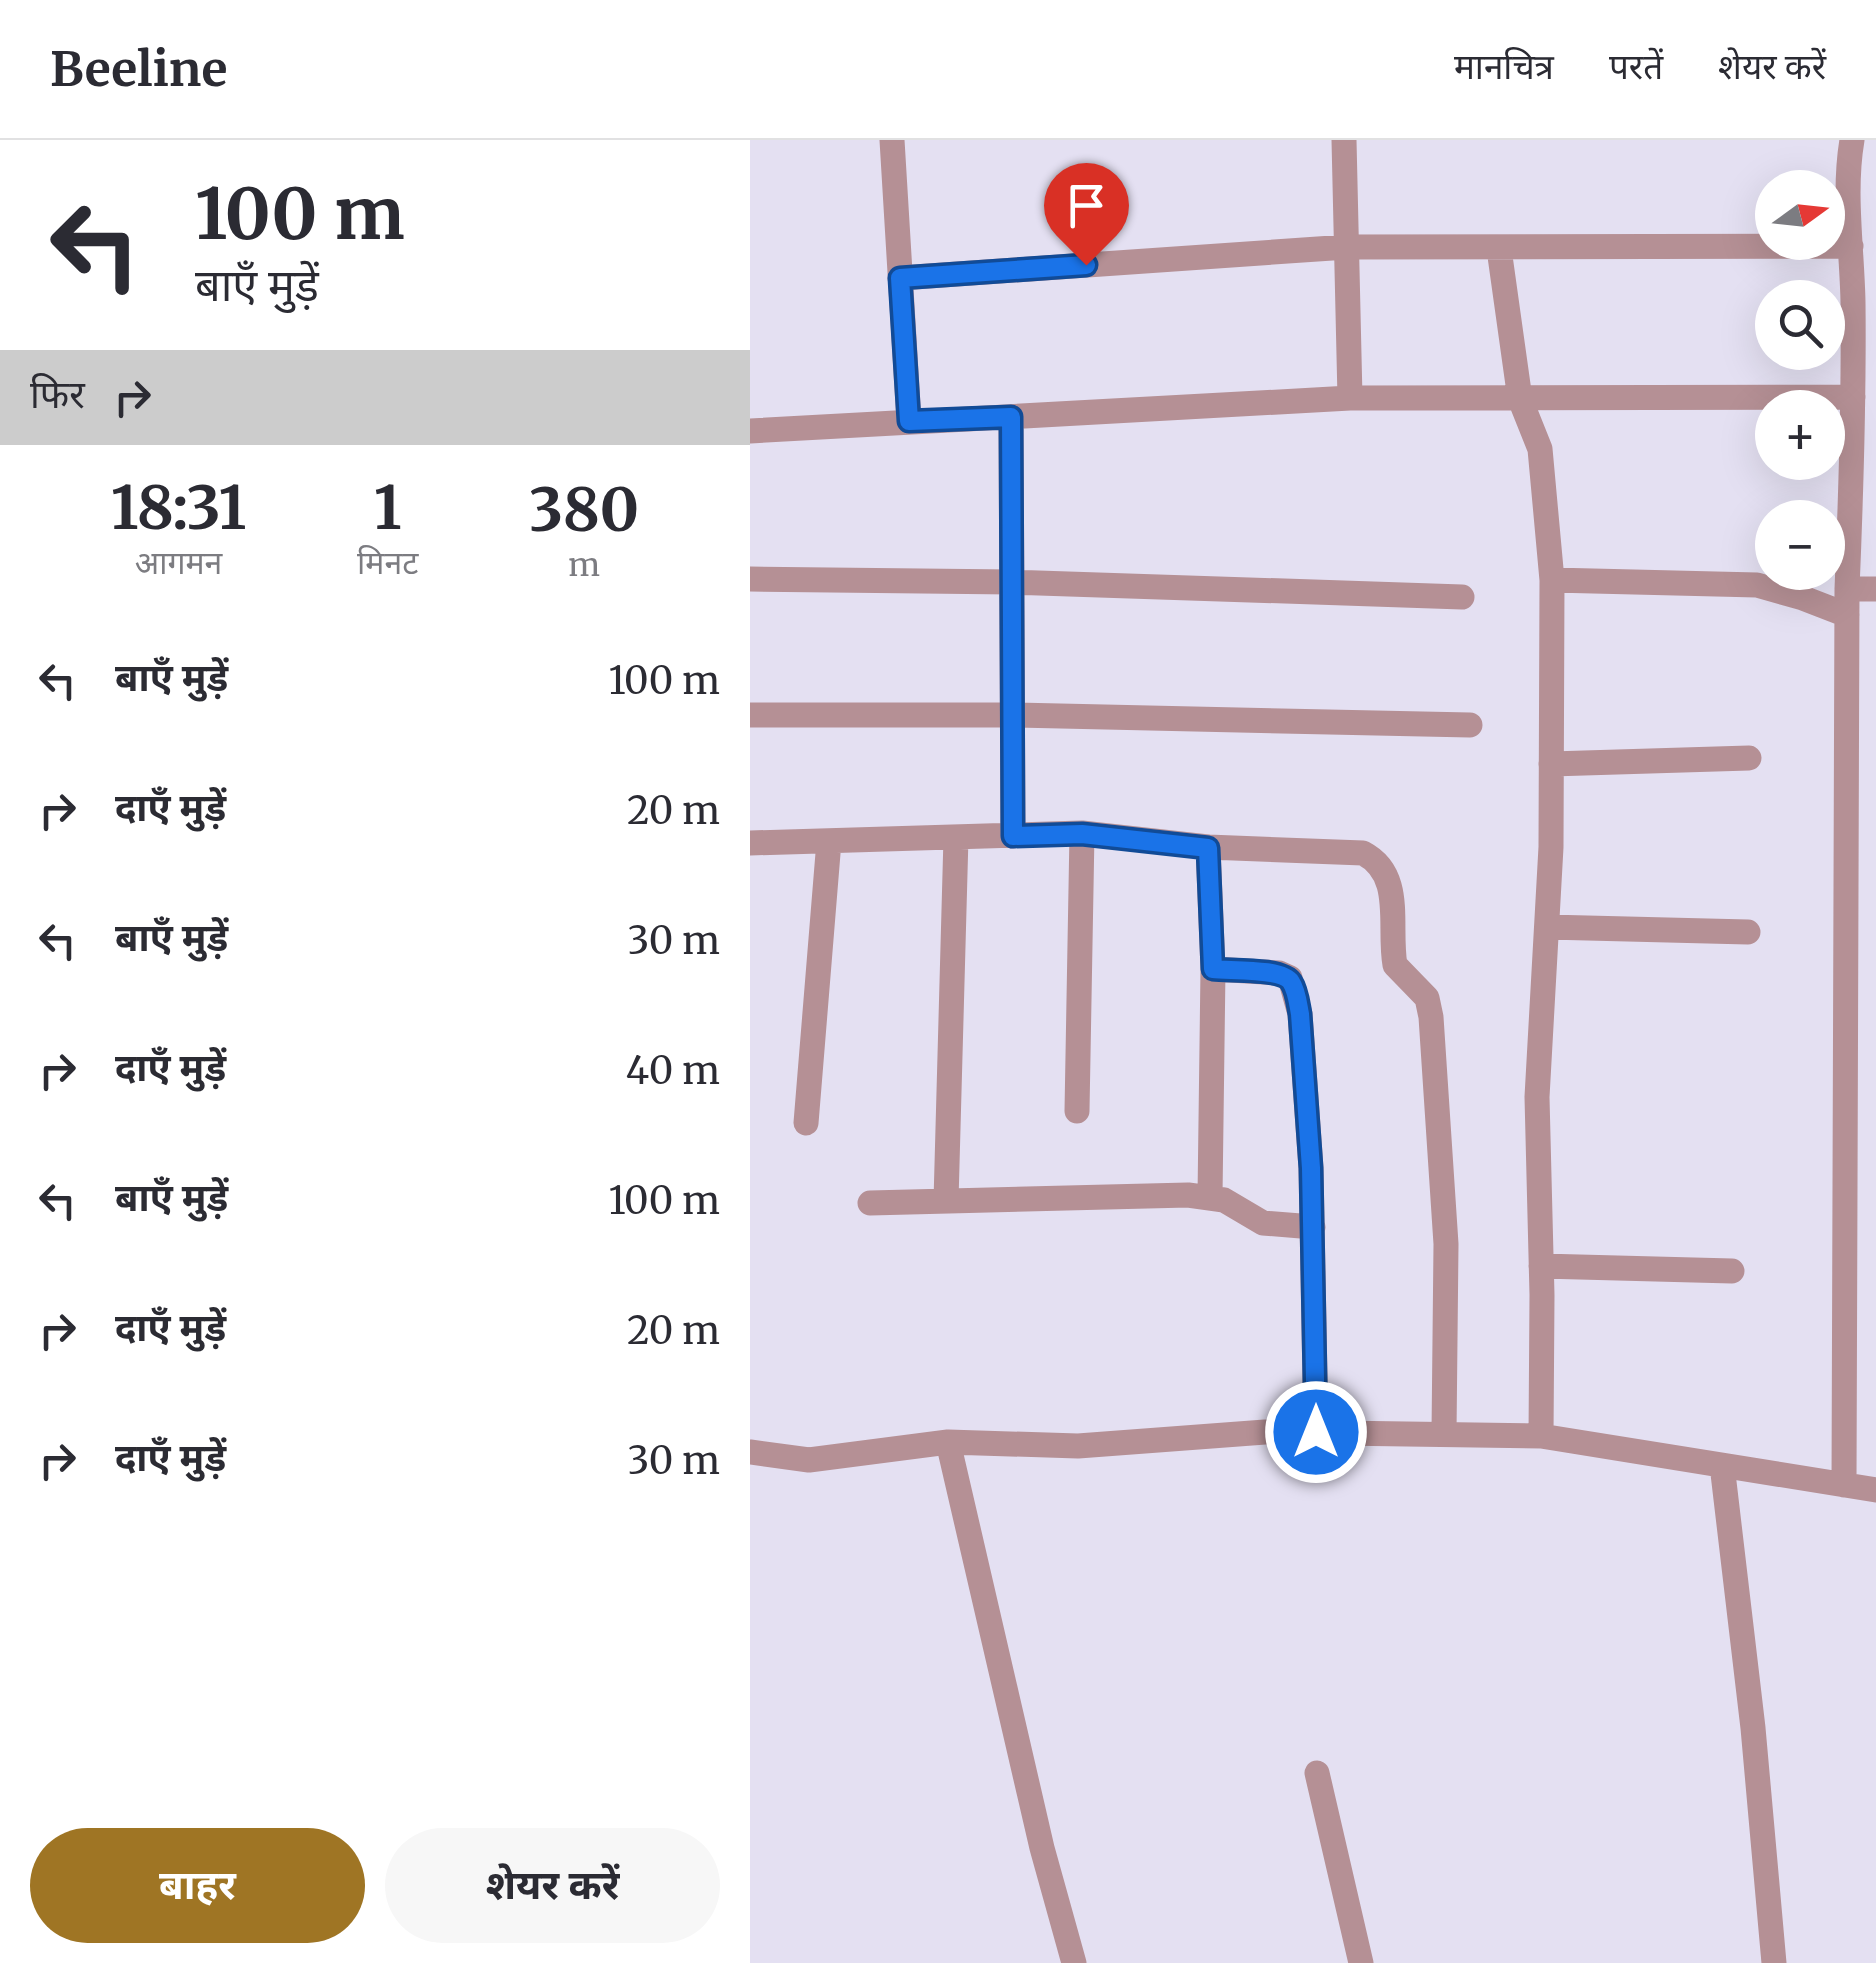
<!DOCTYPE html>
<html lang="hi">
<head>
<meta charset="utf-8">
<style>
  body { margin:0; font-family:Merriweather,"Noto Sans Devanagari",serif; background:#f7f7f7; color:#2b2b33; height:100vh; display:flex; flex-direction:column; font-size:38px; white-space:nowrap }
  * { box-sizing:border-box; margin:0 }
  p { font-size:32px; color:#7c7c81 }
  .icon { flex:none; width:55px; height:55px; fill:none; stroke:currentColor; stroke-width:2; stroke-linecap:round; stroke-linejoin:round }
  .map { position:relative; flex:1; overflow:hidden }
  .panel { display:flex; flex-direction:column; background:#fff; width:750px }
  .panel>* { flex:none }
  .banner { background:#fff; color:#2b2b33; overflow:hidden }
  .needle { width:65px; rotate:75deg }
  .tools { position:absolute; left:1005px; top:30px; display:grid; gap:20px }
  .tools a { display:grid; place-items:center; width:90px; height:90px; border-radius:50%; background:#fff; box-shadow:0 10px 40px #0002; font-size:50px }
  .pin { position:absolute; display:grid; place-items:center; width:85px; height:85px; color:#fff; margin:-102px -42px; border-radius:50% 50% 50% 0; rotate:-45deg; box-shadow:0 0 10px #0007 }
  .pin .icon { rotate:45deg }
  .me { position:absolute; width:110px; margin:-55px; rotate:0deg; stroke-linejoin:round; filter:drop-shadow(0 0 8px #0008) }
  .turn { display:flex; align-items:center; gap:35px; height:210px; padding:0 30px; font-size:45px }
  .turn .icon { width:130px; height:130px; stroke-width:2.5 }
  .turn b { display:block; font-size:70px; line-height:85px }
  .then { display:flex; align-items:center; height:95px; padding:0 30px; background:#0003; gap:20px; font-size:38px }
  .eta { display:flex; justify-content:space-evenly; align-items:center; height:170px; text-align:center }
  .eta b { font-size:60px; font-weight:700; line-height:70px }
  .cta { display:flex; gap:20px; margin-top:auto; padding:20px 30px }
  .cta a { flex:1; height:115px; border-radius:60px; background:#9f7524; color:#fff; font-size:40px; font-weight:700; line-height:115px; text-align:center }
  .cta a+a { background:#f7f7f7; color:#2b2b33 }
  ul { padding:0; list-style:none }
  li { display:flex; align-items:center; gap:30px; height:130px; padding:0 30px }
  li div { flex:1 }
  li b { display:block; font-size:38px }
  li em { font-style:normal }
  header { display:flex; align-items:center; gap:60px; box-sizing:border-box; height:140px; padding:0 50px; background:#fff; border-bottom:2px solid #e1e1e2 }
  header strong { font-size:48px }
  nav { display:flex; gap:55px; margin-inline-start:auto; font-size:35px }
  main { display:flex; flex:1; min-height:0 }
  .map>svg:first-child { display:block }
</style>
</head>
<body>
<header>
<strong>Beeline</strong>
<nav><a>मानचित्र</a><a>परतें</a><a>शेयर करें</a></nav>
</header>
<main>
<section class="panel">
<div class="banner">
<div class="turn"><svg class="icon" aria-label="left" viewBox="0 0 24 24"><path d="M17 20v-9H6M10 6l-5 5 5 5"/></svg><div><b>100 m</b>बाएँ मुड़ें</div></div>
<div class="then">फिर<svg class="icon" aria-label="right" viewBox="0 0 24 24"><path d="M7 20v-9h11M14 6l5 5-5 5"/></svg></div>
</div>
<div class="eta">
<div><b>18:31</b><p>आगमन</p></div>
<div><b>1</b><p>मिनट</p></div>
<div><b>380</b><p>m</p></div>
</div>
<ul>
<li><svg class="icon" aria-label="left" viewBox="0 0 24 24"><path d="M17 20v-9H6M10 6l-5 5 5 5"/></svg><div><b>बाएँ मुड़ें</b></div><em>100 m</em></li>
<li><svg class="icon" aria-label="right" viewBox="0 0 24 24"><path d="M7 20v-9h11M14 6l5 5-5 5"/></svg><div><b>दाएँ मुड़ें</b></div><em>20 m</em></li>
<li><svg class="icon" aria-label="left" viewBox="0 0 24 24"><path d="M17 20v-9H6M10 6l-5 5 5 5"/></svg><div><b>बाएँ मुड़ें</b></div><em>30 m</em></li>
<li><svg class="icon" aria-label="right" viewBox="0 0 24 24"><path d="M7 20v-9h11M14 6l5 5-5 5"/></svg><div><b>दाएँ मुड़ें</b></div><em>40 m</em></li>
<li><svg class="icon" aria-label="left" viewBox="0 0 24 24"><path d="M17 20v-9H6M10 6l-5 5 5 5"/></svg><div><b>बाएँ मुड़ें</b></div><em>100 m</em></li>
<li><svg class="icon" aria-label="right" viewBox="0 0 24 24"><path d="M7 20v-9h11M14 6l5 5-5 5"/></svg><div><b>दाएँ मुड़ें</b></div><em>20 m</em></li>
<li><svg class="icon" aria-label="right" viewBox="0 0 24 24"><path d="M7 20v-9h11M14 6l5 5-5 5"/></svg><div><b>दाएँ मुड़ें</b></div><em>30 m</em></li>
</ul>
<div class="cta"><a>बाहर</a><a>शेयर करें</a></div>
</section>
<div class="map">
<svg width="1126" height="1823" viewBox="0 0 1126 1823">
  <rect width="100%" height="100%" fill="#e4e0f2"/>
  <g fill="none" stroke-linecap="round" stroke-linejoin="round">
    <path stroke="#b59095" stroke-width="25" d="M142 0 159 281
      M749 109 770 259 790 309 802 440 801 707 787 957 792 1155 791 1296
      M150 138 597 107 1101 106
      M600 258 1103 257
      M261 277 263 696
      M0 291 600 258 594 0
      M0 439 262 442 712 457
      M802 440 1007 445 1053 458 1097 475
      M1097 449H1126
      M0 575H262L720 585
      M801 624 999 618
      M0 703 332 693 458 707 463 829 529 833 540 838 550 874 561 1028 566 1292
      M458 707 613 713C655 735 638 786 645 825L677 858 681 877 696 1104 694 1294
      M797 787 998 792
      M327 971 332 693
      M56 983 79 701
      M460 1057 463 829
      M196 1061 206 697
      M120 1063 438 1055 474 1060 513 1083 563 1087
      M791 1126 982 1131
      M198 1302 292 1708 324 1823
      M0 1312 59 1320 198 1302 328 1306 515 1292 791 1296 1126 1350
      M972 1325 1003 1588 1024 1823
      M1094 1345 1097 449C1101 354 1104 258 1103 162 1102 109 1093 53 1102 0
      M567 1633 611 1823"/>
  </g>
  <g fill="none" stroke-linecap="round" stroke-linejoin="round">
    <defs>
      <path id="route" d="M336 125 150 138 159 281 261 277 263 696 332 694 458 708 463 829C481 831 532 828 541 842 547 851 548 864 550 874L561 1028 566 1292"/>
    </defs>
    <use href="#route" stroke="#114b97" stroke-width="25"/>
    <use href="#route" stroke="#1a73e8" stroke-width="18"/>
  </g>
</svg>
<div class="tools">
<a><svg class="needle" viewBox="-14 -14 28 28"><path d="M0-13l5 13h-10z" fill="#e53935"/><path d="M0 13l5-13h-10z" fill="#7c7c81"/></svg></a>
<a><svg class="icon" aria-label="search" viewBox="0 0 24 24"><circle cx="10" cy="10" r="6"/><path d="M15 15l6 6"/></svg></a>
<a>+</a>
<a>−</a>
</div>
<div class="pin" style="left:336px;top:125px;background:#d93025"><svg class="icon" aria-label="arrive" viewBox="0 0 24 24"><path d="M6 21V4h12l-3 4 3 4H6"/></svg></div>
<svg class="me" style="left:566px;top:1292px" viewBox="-20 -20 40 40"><circle r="17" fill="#1a73e8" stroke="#fff" stroke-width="3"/><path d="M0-11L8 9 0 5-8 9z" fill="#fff"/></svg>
</div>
</main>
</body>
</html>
